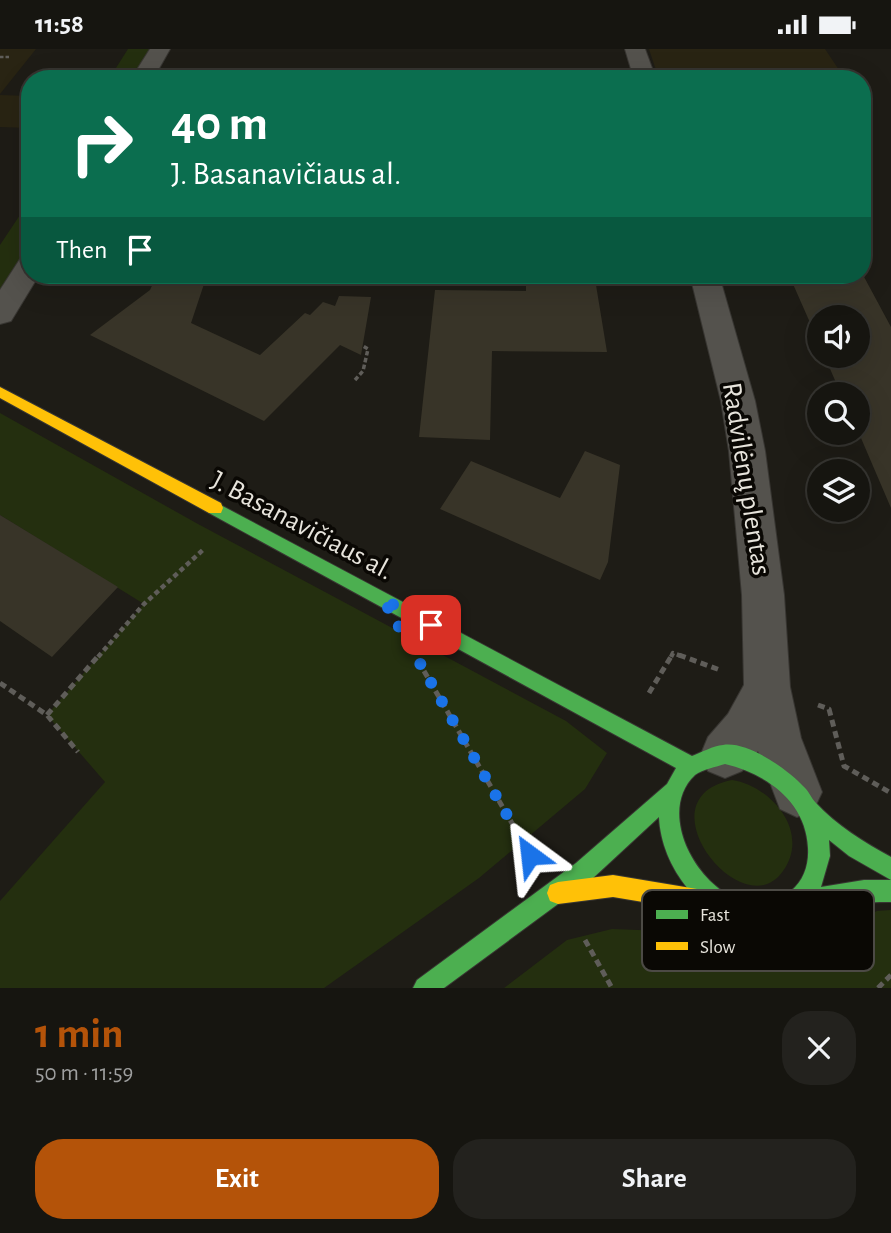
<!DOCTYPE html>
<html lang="en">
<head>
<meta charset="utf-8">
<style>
  body { margin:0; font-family:"Alegreya Sans",sans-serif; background:#23221e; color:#f1f3f6; height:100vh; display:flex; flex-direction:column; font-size:26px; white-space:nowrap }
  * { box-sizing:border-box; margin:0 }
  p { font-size:23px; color:#9e9f9f }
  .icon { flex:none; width:38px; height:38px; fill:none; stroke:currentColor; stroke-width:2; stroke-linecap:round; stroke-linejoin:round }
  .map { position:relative; height:939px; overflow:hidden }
  .drawer { display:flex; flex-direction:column; background:#161510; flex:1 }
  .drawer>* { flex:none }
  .guide { position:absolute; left:21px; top:21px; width:850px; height:214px; border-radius:28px; box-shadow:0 7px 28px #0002,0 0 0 2px #353430; background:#0b6e4f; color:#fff; overflow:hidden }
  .fabs { position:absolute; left:807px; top:256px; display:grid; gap:14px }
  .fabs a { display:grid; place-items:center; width:63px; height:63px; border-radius:50%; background:#161510; box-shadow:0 7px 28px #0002,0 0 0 2px #353430; font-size:35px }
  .pin { position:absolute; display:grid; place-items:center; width:60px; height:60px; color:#fff; margin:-30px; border-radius:14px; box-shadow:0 4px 10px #0006 }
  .me { position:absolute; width:77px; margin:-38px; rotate:330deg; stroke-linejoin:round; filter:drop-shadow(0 0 5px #0008) }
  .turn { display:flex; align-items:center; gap:24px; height:147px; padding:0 35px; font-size:32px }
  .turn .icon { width:91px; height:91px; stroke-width:2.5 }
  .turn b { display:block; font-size:49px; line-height:60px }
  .then { display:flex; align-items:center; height:66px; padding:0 35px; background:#0003; gap:14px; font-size:26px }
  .round { display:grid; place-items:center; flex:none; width:74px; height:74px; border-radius:28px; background:#23221e }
  .summary { display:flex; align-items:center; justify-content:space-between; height:119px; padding:0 35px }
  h1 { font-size:42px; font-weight:700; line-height:52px; color:#b45309 }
  .button { display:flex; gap:14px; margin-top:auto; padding:14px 35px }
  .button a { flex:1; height:80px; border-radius:28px; background:#b45309; color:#fff; font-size:28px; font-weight:700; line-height:80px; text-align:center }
  .button a+a { background:#23221e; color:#f1f3f6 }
  .status { display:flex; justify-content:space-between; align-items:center; height:49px; padding:0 35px; background:#161510; direction:ltr }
  .status svg { height:19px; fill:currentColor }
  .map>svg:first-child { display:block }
</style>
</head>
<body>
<div class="status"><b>11:58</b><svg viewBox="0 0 49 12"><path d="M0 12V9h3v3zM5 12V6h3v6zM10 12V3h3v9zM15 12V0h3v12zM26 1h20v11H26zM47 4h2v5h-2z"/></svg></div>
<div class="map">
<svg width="891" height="939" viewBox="0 0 891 939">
  <rect width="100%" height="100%" fill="#1e1c16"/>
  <path fill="#292413" d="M0 0H36L0 45Z
    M649 0H825L841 24 656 21Z
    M0 46 30 47V79L0 78Z"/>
  <path fill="#242f0f" d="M128 0H152L134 30H109Z
    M30 151V197L0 245V196Z
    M0 364 198 475 566 672 607 704 585 740 479 829 324 939H0V852L105 733 47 666 144 555 0 466Z
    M732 731C771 737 811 783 783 822 743 880 639 749 732 731Z
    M891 861V939H504L567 891 612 880 665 882 734 914 772 919 807 913 849 876 877 862Z"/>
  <path fill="#383428" d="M157 226H207L191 274 260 306 305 264 310 266 323 253 335 257 339 247 371 248 361 306 340 296 264 372 90 286 150 241Z
    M789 226H863L891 278V459L858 382V345H841L824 306H858V268H819V294Z
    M526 235 596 236 607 303 492 302 490 391 419 388 435 241 526 242Z
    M585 402 620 416 608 513 600 531 440 460 471 412 560 449Z
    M0 466 118 538 52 608 0 572Z"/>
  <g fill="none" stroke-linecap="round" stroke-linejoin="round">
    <defs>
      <path id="street" d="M150 0H170L153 30H131Z
        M625 0H645L656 30H634Z
        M30 207V226H39L11 272 0 275V241L20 210Z
        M690 226H719L755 352 765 402 784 546 790 638 801 689 822 743 814 760 797 768 780 760 758 702 742 722 725 729 708 722 701 705 708 688 728 665 744 636 742 546 729 402 721 352Z"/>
      <path id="fast" d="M215 453 692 707C702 703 713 697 723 696 748 692 787 720 803 737 809 742 811 749 816 754 836 776 865 794 891 808V831L849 807 829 791 830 807 821 838 864 831H891V853C862 853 828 855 800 863 786 867 771 879 754 877 702 872 661 818 659 768L592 830 444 939H413L417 931 576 814 667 735 676 719 209 464 207 459 209 454ZM725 715C767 725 806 753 808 799 809 815 804 831 791 842 731 893 643 775 695 726 703 720 716 718 725 715Z"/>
      <path id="slow" d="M0 338 221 454 223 459 221 464H209L0 349Z
        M613 826 721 844 729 847 732 855 729 863 721 866 613 848 558 855 550 852 547 844 550 836 558 833Z"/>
    </defs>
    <use href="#street" stroke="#383632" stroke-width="2"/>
    <use href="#fast" stroke="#383632" stroke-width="2"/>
    <use href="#slow" stroke="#383632" stroke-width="2"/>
    <path stroke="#5f5d59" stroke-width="2.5" stroke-dasharray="3.5 2" stroke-linecap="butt" d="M0 8H11"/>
    <path stroke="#5f5d59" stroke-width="3.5" stroke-dasharray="4.5 2.5" stroke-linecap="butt" d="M355 331 363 322 368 300 363 297"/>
    <path stroke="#5f5d59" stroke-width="4.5" stroke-dasharray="5 3.5" stroke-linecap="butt" d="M98 608 144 555 205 499
      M671 608 673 604 684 608"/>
    <path stroke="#5f5d59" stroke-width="5" stroke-dasharray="7 4.5" stroke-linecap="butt" d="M679 606 720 621
      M424 622 528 802
      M0 634 47 666 78 703
      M649 644 672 606
      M818 656 829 660 844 717 891 744
      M47 666 99 606
      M585 891 612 939
      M878 939 891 926"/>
    <use href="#street" fill="#54524d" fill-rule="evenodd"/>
    <use href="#fast" fill="#4caf50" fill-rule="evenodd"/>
    <use href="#slow" fill="#ffc107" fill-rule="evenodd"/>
  </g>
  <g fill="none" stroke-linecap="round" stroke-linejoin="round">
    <path stroke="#1a73e8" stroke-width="12" stroke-dasharray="0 21.6" d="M431 576 383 550 530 806"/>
  </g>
  <g text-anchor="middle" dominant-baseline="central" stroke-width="7" stroke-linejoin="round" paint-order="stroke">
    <g font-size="28" fill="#e7e4dc" stroke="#0a0804">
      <text transform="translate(746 430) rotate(81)">Radvilėnų plentas</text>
      <text transform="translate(302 477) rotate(28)">J. Basanavičiaus al.</text>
    </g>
  </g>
  <rect x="642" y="841" width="232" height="81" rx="10" fill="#0a0804" stroke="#4c4a45" stroke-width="2"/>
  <rect x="656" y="861" width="32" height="9" fill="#4caf50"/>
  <rect x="656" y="893" width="32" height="8" fill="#ffc107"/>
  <g font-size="19" fill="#e7e4dc">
    <text x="700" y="872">Fast</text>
    <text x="700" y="904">Slow</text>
  </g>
</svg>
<div class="fabs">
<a><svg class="icon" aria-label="sound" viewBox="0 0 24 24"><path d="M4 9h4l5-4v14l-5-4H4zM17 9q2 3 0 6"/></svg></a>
<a><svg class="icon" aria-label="search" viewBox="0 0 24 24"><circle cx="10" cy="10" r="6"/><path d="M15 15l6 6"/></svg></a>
<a><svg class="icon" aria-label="layers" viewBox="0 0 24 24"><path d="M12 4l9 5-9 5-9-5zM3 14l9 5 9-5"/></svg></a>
</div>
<div class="pin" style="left:431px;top:576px;background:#d93025"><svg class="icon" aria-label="arrive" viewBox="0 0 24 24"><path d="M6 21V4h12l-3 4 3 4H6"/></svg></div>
<svg class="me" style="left:530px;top:806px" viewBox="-20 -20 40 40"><path d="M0-17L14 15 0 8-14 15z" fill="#1a73e8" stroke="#fff" stroke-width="4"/></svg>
<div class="guide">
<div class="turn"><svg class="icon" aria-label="right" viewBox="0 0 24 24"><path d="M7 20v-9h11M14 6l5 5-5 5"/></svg><div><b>40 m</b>J. Basanavičiaus al.</div></div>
<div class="then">Then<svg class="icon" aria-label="arrive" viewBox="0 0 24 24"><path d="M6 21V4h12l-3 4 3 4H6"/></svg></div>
</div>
</div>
<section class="drawer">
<div class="summary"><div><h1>1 min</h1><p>50 m · 11:59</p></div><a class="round"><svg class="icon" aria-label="close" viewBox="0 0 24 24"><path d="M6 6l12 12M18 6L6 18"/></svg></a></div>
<div class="button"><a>Exit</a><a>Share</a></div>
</section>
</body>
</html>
